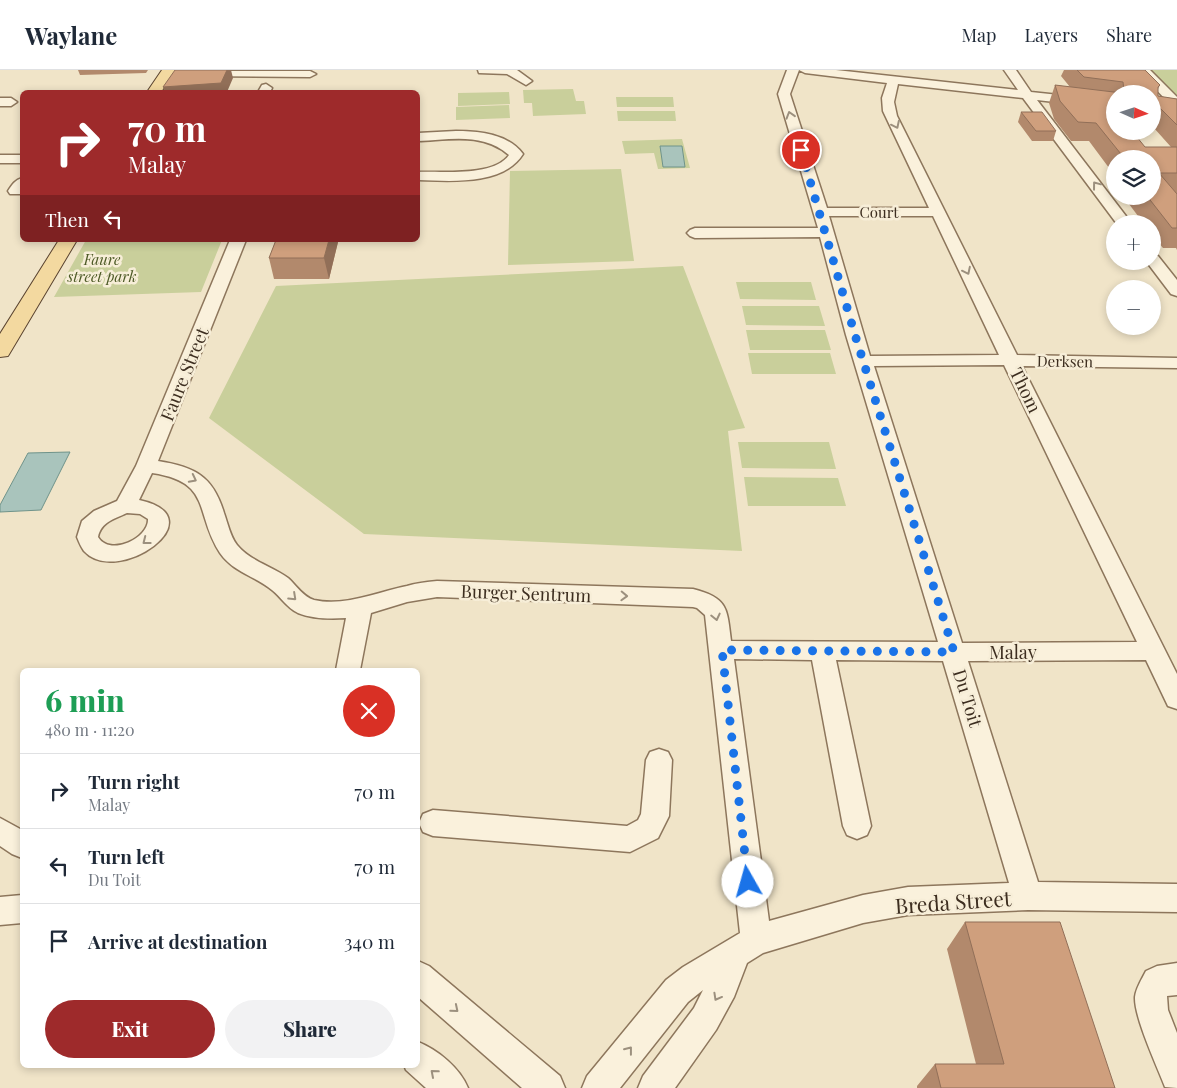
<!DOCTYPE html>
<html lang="en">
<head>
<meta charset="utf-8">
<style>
  body { margin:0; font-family:"Playfair Display",serif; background:#f2f2f3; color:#1f2937; height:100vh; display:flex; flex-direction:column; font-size:19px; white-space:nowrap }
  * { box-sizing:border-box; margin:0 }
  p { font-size:16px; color:#747a83 }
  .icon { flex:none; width:28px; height:28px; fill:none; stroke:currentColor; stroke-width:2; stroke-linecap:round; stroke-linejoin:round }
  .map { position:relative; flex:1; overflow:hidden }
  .drawer { position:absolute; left:20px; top:598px; width:400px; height:400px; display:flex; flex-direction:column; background:#fff; border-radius:8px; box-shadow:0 2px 8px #0003 }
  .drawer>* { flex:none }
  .guide { position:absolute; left:20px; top:20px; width:400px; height:152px; border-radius:8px; box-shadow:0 2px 8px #0003; background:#9e2a2b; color:#fff; overflow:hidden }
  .needle { width:32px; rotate:93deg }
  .tools { position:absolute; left:1106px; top:15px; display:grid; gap:10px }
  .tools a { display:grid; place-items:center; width:55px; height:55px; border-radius:50%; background:#fff; box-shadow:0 2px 8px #0003; font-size:25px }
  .pin { position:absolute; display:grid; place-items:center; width:42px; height:42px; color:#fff; margin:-21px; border:2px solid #fff; border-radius:50%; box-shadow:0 1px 5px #0007 }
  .me { position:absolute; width:55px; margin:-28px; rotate:353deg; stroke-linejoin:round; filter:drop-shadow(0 0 4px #0008) }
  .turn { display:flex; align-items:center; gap:18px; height:105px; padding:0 25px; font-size:22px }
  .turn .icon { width:65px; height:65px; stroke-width:2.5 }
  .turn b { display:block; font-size:35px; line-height:42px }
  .then { display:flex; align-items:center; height:48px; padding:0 25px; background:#0003; gap:10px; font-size:19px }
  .round { display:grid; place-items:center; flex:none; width:52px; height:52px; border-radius:26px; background:#f2f2f3 }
  .summary { display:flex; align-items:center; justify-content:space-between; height:85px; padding:0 25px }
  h1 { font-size:30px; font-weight:800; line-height:38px; color:#1e9e55 }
  .button { display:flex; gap:10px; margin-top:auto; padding:10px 25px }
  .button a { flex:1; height:58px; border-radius:30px; background:#9e2a2b; color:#fff; font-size:20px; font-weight:800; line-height:58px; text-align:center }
  .button a+a { background:#f2f2f3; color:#1f2937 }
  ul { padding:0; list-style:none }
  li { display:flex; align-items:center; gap:15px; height:75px; padding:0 25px; border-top:1px solid #e0e1e3 }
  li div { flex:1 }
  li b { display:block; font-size:19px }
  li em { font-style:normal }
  header { display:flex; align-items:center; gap:30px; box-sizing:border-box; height:70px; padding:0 25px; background:#fff; border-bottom:1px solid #e0e1e3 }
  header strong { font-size:24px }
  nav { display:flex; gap:28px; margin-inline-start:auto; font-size:18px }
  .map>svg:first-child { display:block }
</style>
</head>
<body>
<header>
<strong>Waylane</strong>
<nav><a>Map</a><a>Layers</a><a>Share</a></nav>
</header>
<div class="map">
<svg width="1177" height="1018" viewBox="0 0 1177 1018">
  <rect width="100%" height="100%" fill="#f0e4c8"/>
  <path fill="#c9cf9b" d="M1151 0H1177V26Z
    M573 19 576 31H584L586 44 533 46 532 33H524L523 20Z
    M509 22 510 34 458 36V23Z
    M616 27H673L674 37H617Z
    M509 35 510 48 456 50V37Z
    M617 41H675L676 51H618Z
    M682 69 690 98 658 99 654 83 625 84 622 71Z
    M621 99 634 191 508 195 510 101Z
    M86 170H222L201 222 54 227Z
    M683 196 745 358 728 361 742 481 364 464 209 348 276 216Z
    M736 212H811L816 230 740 229Z
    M742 236H819L825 256 746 255Z
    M746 260H825L831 280H750Z
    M748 283H830L836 304H752Z
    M738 372H829L836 399 742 398Z
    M744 407 838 408 846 436H748Z"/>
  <path fill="#a9c4bc" stroke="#6f938a" d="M660 76H682L685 97H663Z
    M70 382 41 440 0 442V435L28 383Z"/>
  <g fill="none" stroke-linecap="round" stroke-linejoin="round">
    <defs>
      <path id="minor" d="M478 0H517L532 11 526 15 507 4 479 3Z
        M787 0H799L790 24 827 138H929L883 41 882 28 887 13 805 3 799 0H836L1018 20 1004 0H1016L1031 22 1115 31V39L1037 30 1132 154H1117L1023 28 898 14 894 32 897 46 1017 285 1177 288V298L1022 296 1177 604V639L1168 636 1146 590 968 591 1038 812 1177 814V842L1028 840 908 845 863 853 763 883 747 893 734 927 716 960 675 1018H638L643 1006 694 938 703 920 688 932 620 1018H582L587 1006 666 910 683 897 740 863 705 545 697 538 693 537 437 527 407 532 371 543 360 600H336L346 548C330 549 313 549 298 543 287 538 281 527 272 520 255 506 233 502 220 483 194 443 213 412 152 403L139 430C219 447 117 518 84 481 81 477 79 472 77 467L82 451 94 441 117 431 136 396 230 170H246L158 391C195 397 213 406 224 443 228 454 230 466 237 475 250 491 272 496 288 508 296 515 303 527 314 530 345 537 377 522 407 516 417 513 427 512 437 511L693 519C728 528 727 538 731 571L938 572 846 265 820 167 695 168 690 166 687 163 690 160 695 158H818L778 24ZM829 146H933L999 285 870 286ZM1004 295 1137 572 962 573 874 296ZM127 443 140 444 148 449C149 468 110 487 98 467 101 452 114 449 127 443ZM734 589 812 590 843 756 847 765 857 769 867 765 871 756 836 590 943 591 1009 813 908 817 863 825 769 851Z
        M1137 0H1150L1177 27V38L1173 37Z
        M201 1H310L316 4 310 7 197 6 195 4Z
        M266 14 272 18 270 22H258L262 15Z
        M0 28H11L17 32 11 36H0Z
        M456 61C480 61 508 64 523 84 503 116 451 111 418 110V102C441 101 494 107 509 85 482 62 450 70 418 71V63Z
        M0 85H22V93H0Z
        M22 108V121L20 124H10L8 121C12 115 15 110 22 108Z
        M1152 184 1158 186 1177 210V226L1171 224 1146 191H1152Z
        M659 679 668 682 672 690 669 746 658 768 630 782 433 766 423 762 419 753 423 744 433 740 627 756 638 750 641 744 646 690 650 682Z
        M0 748 22 760V788L12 784 0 776Z
        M22 825V853L0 855V827Z
        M418 891 429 896 560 1006 565 1018H522L418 927Z
        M1177 893V925L1167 926 1168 940 1177 963V1018L1165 1017C1157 996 1134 947 1135 927 1136 918 1142 909 1146 901L1157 896Z
        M418 972C438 980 460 998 468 1018H426L406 1000 404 995H418Z"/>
      <path id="major" d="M162 0H176L161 22H147Z
        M59 170H77L11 281 8 286 0 287V264Z"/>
    </defs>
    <use href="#minor" stroke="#8d765c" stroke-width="3"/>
    <use href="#major" stroke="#5b4430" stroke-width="2"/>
    <use href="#minor" fill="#faf1dc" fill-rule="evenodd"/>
    <use href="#major" fill="#f3d9a0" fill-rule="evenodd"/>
  </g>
  <path fill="#b2896c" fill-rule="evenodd" d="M78 0H148L146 3 80 5Z
    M1064 0H1145L1160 15 1158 19V26L1177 29V123H1176L1177 124V180L1176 178H1163L1152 165V154H1144L1123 126H1152V89H1115V106L1089 71H1071L1054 49 1049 33 1055 15 1070 17 1061 6ZM1115 24 1152 38V57L1154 58 1171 77H1145L1115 61Z
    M1021 42 1056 61 1053 71H1032L1018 52Z
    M276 170H347V172H338L329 209H274L269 188Z
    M965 852 1115 1018H917V1016L935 994H976L947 879Z"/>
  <path fill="#916f58" d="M227 0H231L233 8 227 22H165L163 17Z
    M329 170H337L338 172 329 209 324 188Z"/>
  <path fill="#cf9f7d" stroke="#916f58" d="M175 0H227L221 13 163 17Z
    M1077 0H1145L1160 15 1158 17V26L1177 29V55L1161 39 1152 38V24H1115V34L1108 33 1115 41V61H1132L1145 77H1177V103H1159L1177 124V158H1172L1147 126H1152V89H1125L1096 53 1078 52 1060 31 1055 15 1122 23 1124 21 1123 12 1084 7Z
    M1021 42H1042L1056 61H1036Z
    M276 170H329L324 188H269Z
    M965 852H1060L1115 1018H941L935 994H1004Z"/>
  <defs><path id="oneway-chevron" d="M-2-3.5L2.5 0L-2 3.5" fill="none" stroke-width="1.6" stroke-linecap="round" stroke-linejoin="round" transform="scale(1.25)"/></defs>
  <g stroke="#9c907e">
    <use href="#oneway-chevron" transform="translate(790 45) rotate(-107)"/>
    <use href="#oneway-chevron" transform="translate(896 55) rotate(64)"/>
    <use href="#oneway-chevron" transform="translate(1096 115) rotate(-127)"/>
    <use href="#oneway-chevron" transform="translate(967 201) rotate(64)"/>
    <use href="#oneway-chevron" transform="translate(193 409) rotate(27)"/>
    <use href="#oneway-chevron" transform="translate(146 471) rotate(142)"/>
    <use href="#oneway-chevron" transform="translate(624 526) rotate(2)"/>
    <use href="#oneway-chevron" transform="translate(293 527) rotate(43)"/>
    <use href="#oneway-chevron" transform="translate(716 547) rotate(77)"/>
    <use href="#oneway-chevron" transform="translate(717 927) rotate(119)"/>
    <use href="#oneway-chevron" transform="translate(455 939) rotate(40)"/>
    <use href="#oneway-chevron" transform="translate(629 980) rotate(-52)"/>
    <use href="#oneway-chevron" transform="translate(434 1003) rotate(-139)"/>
  </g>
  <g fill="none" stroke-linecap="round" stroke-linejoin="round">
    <path stroke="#1a73e8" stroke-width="9" stroke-dasharray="0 16.2" d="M748 812 722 580 954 582 855 265 801 80"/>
  </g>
  <g text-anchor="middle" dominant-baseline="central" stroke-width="5" stroke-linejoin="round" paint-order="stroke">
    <g font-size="15" fill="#3d2e20" stroke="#f7eed8">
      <text x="879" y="142">Court</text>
      <text transform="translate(1065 291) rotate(1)">Derksen</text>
    </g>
    <g font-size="15" font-style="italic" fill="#4d5a26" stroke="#f7eed8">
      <text x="102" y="189">Faure<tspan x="102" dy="17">street park</tspan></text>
    </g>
    <g font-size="18" fill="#3d2e20" stroke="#f7eed8">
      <text transform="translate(184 304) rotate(-68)">Faure Street</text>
      <text transform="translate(1026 320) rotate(64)">Thom</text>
      <text transform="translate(526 523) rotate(2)">Burger Sentrum</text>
      <text x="1013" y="582">Malay</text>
      <text transform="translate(968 628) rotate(73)">Du Toit</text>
    </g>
    <g font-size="21" fill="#3d2e20" stroke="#f7eed8">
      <text transform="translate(953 831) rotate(-4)">Breda Street</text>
    </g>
  </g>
</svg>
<div class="tools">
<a><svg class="needle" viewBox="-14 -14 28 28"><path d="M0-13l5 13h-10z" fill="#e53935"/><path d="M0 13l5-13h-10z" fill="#747a83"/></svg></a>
<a><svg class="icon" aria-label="layers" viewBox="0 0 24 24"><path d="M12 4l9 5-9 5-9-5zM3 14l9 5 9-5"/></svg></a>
<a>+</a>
<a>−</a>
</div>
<div class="pin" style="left:801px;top:80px;background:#d93025"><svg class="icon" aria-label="arrive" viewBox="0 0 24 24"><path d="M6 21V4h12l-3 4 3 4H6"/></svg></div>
<svg class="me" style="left:748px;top:812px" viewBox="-20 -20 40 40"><circle r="19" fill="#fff"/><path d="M0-13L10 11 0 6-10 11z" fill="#1a73e8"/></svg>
<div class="guide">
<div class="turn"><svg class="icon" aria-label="right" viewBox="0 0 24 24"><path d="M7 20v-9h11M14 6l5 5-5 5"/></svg><div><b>70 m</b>Malay</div></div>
<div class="then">Then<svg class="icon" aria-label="left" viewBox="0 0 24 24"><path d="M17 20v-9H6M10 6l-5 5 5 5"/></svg></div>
</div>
<section class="drawer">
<div class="summary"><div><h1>6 min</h1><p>480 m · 11:20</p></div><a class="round" style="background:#d93025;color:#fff"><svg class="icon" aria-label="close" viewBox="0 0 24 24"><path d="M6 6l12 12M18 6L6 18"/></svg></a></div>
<ul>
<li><svg class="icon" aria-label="right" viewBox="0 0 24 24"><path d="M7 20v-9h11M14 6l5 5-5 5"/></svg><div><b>Turn right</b><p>Malay</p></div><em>70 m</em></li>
<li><svg class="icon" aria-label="left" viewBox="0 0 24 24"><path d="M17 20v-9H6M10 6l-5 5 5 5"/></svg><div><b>Turn left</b><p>Du Toit</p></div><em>70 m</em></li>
<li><svg class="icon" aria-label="arrive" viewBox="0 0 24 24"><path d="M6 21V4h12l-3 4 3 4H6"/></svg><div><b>Arrive at destination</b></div><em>340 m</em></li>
</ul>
<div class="button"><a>Exit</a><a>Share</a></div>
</section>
</div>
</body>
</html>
